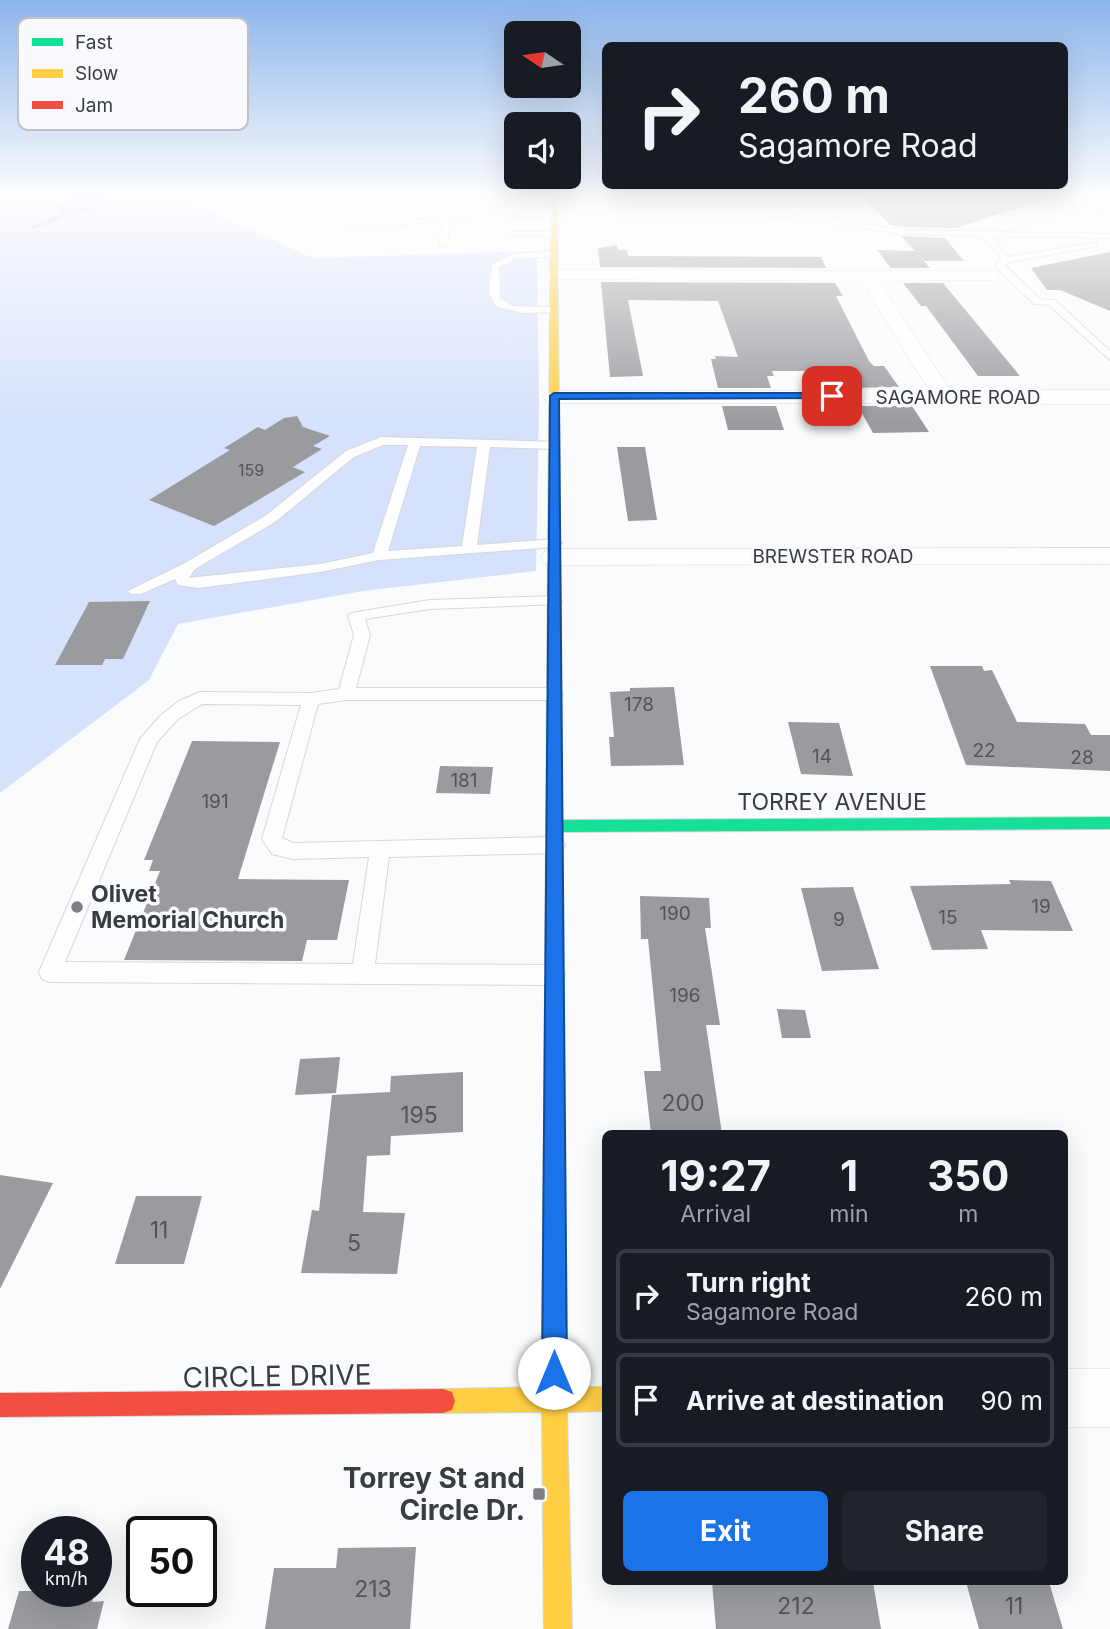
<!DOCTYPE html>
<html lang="en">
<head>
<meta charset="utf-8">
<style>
  body { margin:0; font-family:Inter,sans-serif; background:#20242c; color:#f1f3f6; height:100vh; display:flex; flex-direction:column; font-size:26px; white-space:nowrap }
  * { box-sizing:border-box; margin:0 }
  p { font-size:23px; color:#9ea1a6 }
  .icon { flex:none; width:38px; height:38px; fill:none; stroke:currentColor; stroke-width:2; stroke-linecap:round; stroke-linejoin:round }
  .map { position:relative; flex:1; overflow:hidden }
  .drawer { position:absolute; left:602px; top:1130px; width:466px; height:455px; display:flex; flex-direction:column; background:#171b24; border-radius:10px; box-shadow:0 7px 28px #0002 }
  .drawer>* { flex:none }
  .hud { position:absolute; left:602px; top:42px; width:466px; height:147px; border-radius:10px; box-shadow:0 7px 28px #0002; background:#171b24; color:#f1f3f6; overflow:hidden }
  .needle { width:46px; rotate:283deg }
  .tools { position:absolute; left:504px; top:21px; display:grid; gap:14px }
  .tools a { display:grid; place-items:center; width:77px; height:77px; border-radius:10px; background:#171b24; box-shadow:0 7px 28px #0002; font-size:35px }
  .speed { position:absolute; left:21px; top:1516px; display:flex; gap:14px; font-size:35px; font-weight:700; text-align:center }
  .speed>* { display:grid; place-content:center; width:91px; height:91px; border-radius:50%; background:#171b24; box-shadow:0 7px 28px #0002; line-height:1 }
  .speed small { font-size:18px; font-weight:400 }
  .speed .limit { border:4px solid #111; border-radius:10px; background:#fff; color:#111 }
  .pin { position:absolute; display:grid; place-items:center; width:60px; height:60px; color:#fff; margin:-30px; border-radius:14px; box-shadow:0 4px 10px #0006 }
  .me { position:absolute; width:77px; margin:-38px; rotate:0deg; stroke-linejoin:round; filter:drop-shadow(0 0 5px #0008) }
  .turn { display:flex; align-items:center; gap:24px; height:147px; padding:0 21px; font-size:32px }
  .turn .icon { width:91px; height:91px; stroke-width:2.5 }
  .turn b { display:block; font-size:49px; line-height:60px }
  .eta { display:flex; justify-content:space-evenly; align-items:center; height:119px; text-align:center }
  .eta b { font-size:42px; font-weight:700; line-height:49px }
  .button { display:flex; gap:14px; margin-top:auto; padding:14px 21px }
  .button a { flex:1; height:80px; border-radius:10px; background:#1a73e8; color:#fff; font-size:28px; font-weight:700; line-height:80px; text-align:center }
  .button a+a { background:#20242c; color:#f1f3f6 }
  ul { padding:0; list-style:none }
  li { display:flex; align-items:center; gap:21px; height:94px; margin:0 14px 10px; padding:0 7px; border:4px solid #363941; border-radius:10px }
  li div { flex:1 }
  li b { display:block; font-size:26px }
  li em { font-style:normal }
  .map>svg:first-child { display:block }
</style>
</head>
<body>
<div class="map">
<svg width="1110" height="1629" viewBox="0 0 1110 1629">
  <rect width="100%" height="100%" fill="#fafbfd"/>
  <path fill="#d6e1fb" d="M0 195H172L313 258 537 251 539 403 536 571 363 591 178 624 149 680 0 793Z"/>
  <path fill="#a2b6f0" d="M68 195H111L107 196 109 200C96 214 69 218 52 209L63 205 62 202Z"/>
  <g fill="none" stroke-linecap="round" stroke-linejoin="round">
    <path fill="#a2b6f0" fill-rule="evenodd" d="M77 195H81C71 217 51 224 30 229L28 228C47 221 67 216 77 195Z"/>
  </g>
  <path fill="#999b9e" d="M861 195H1031L1039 201 956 228 903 227 890 225Z
    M901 236 945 238 964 261H925L917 253 930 268H891L877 250 915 251Z
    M617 245 618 250H627L628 256 821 257 826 268 600 267 598 248Z
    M1110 252V311L1060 290H1047L1031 268Z
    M601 282 835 283 843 296H836L869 361 874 366H884L899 387 848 388 839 371H772L774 376H767L771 388H718L711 359H716L715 356 738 357 718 301 628 300 643 376 610 377Z
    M903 283H943L1020 376H978L926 306H921Z
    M722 406H776L784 430H728Z
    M858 406H912L929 432 873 433Z
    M297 416 303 427 330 436 313 446 322 449 293 467 305 472 235 514 214 526 149 500 230 450 224 448 258 427 265 430 284 418Z
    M617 447H645L657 520 628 521Z
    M150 601 123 659H105L102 665H55L89 602Z
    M930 666H982L984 671 992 670 1017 722 1085 724 1091 735H1110V771L966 765Z
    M674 687 684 765 611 766 609 737H614L610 692 630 691V688Z
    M788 722 839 723 853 776 801 774Z
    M192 741 280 742 238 879 349 880 337 940H307L302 961 124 960 160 871H149L153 860H144Z
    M440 766 493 767 490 794 436 793Z
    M1009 880 1051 881 1073 931 981 930 988 949 932 950 910 886 1011 884Z
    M853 887 879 969 822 971 801 888Z
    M640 896 709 898 711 928H705L720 1025H706L722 1134H651L644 1071H661L648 939H641Z
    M777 1009 805 1010 811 1038H782Z
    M340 1057 336 1093 295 1095 300 1059Z
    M463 1072V1132L391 1136 390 1155 367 1156 363 1212 405 1213 397 1274 301 1273 312 1210 319 1211 332 1095 390 1092 391 1076Z
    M0 1175 53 1183 0 1289Z
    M136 1196H202L184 1264H115Z
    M416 1547 410 1629H265L274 1568H336L338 1548Z
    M712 1582H873L881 1629H716Z
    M966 1582H1049L1063 1629H979Z
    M19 1591H95L92 1602 104 1601 97 1629H8Z"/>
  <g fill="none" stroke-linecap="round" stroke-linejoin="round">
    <defs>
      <path id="lane" d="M314 195H321L326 200 420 196 329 205 351 222 554 212 558 214 451 222 447 244 443 247 439 244 443 222 349 227 331 217Z
        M595 195 766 211 824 219 782 195H792L830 215 828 219 903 230 1110 234V238L990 236 1009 257 1097 242V246L1010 262 1005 265 1040 299 1055 300 1110 351V360L1049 305 1034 304 996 267V263L1002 259 981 236 903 234 766 215 599 200Z
        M1033 195H1046L1110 213V217Z
        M512 232H554L558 234 554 236H509Z
        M554 251 557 256 516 259 499 267 500 298 513 306 554 307 559 310 557 312 522 313 495 306 489 292 492 264 515 254Z
        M381 437 559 442V448L555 449 490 447 477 545 555 539 562 543 555 547 379 560 320 572 198 588 178 585 175 579 141 594H131L128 591 185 563 265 516 346 451ZM383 445H408L373 553 320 564 189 578 195 569 275 522 354 457ZM420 446 477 447 462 546 388 551Z
        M554 596 559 598 562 601 559 604 430 609 365 619 370 635 356 688H555L563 694 555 700H346L318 704 282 838 293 843 555 837 562 839 565 845 562 851 555 853 389 857 375 964 554 965 562 968 565 975 562 982 554 985 50 982 42 979 39 972 140 739 160 716 179 701 200 692 311 693 339 689 354 635 348 616 351 613 430 600ZM202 704 301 705 262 839 272 854 293 859 369 857 353 964 65 962 157 742 178 719Z"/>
      <path id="street" d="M554 270 991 271 997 272 1000 276 997 280 879 281 950 390H1110V404L554 403 546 401 543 396 546 391 929 390 861 281 548 279 545 275 548 271Z
        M1110 548V564L555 565 545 563 541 557 545 551 555 549Z
        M1064 1369H1110V1427H1064Z"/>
      <path id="fast" d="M554 524 560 527 562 820 1110 817V829L562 832 564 1129 561 1136 554 1139 547 1136 544 1129 548 527Z"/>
      <path id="slow" d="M551 195H557L560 527 554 530 548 527Z
        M554 1119 561 1122 564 1129 566 1387H606V1411L567 1412 572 1629H544L542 1412 443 1413 434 1410 431 1401 434 1392 443 1389 542 1387 544 1129 547 1122Z"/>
      <path id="jam" d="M443 1389 452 1392 455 1401 452 1410 443 1413 0 1417V1393Z"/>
    </defs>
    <use href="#lane" stroke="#d5d7db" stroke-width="2"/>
    <use href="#street" stroke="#d5d7db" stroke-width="1"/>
    <use href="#fast" stroke="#d5d7db" stroke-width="2"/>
    <use href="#slow" stroke="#d5d7db" stroke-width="2"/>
    <use href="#jam" stroke="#d5d7db" stroke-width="2"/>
    <use href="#lane" fill="#fefeff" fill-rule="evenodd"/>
    <use href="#street" fill="#fefeff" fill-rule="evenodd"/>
    <use href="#fast" fill="#16e098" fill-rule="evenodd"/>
    <use href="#slow" fill="#ffcf43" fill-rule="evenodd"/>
    <use href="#jam" fill="#f24e42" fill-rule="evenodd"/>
  </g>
  <linearGradient id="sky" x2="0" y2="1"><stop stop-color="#8cb5eb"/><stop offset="0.46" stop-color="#fdfdfe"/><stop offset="1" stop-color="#fdfdfe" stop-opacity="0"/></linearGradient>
  <rect width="1110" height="424" fill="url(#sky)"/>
  <path fill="#1a73e8" stroke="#114b97" stroke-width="2" d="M832 393 836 396 835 398 559 399 567 1373 563 1382 554 1385 546 1382 542 1373 550 396 554 393Z"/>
  <g fill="#7d7f84" stroke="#f9fafe" stroke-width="2.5">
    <circle cx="77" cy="907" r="7"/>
    <rect x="532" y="1487" width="14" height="14" rx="3.5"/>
  </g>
  <g text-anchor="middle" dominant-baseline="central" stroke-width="7" stroke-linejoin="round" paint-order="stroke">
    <g font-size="16" fill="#52545a">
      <text x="251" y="470">159</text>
    </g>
    <g font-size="19" fill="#3a3c43" stroke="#f9fafe">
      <text x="958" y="397">SAGAMORE ROAD</text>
      <text x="833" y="556">BREWSTER ROAD</text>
    </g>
    <g font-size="19" fill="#52545a">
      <text x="639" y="704">178</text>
      <text x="984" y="750">22</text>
      <text x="822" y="756">14</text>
      <text x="1082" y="757">28</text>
      <text x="464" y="780">181</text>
      <text x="215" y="801">191</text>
      <text x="1041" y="906">19</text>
      <text x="675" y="913">190</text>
      <text x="948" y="917">15</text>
      <text x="839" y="919">9</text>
      <text x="685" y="995">196</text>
    </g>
    <g font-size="23" fill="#3a3c43" stroke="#f9fafe">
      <text x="832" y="802">TORREY AVENUE</text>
    </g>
    <g font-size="23" font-weight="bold" fill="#3a3c43" stroke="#f9fafe" text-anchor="start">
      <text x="91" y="894">Olivet<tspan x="91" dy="26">Memorial Church</tspan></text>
    </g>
    <g font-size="23" fill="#52545a">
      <text x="683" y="1103">200</text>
      <text x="419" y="1115">195</text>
      <text x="159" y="1230">11</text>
      <text x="354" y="1243">5</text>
      <text x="373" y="1589">213</text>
      <text x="796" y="1606">212</text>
      <text x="1014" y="1606">11</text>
    </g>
    <g font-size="28" fill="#3a3c43" stroke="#f9fafe">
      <text transform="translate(277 1376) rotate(-1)">CIRCLE DRIVE</text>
    </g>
    <g font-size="28" font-weight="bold" fill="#3a3c43" stroke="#f9fafe" text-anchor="end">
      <text x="525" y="1478">Torrey St and<tspan x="525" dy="32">Circle Dr.</tspan></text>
    </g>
  </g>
  <rect x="18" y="18" width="230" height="112" rx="10" fill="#f9fafe" stroke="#c0c1c6" stroke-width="2"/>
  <rect x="32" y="38" width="31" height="8" fill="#16e098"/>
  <rect x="32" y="69" width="31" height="9" fill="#ffcf43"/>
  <rect x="32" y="101" width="31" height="8" fill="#f24e42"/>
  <g font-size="19" fill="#3a3c43">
    <text x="75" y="49">Fast</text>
    <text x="75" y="80">Slow</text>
    <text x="75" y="112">Jam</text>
  </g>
</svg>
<div class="tools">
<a><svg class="needle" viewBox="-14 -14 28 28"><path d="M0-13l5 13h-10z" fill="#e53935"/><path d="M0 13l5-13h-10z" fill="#9ea1a6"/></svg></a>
<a><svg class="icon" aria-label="sound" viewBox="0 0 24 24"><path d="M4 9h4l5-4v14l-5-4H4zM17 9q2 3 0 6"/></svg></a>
</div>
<div class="speed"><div>48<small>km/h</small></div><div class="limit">50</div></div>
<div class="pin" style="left:832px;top:396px;background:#d93025"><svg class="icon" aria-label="arrive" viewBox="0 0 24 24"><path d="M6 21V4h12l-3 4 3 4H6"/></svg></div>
<svg class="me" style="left:554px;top:1373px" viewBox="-20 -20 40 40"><circle r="19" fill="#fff"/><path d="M0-13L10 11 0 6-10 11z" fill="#1a73e8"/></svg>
<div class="hud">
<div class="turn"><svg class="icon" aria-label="right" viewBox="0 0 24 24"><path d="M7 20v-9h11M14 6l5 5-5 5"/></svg><div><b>260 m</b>Sagamore Road</div></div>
</div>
<section class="drawer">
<div class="eta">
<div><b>19:27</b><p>Arrival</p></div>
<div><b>1</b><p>min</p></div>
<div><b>350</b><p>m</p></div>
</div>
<ul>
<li><svg class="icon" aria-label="right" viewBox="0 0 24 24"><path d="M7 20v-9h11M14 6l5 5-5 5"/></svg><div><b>Turn right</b><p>Sagamore Road</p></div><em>260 m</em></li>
<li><svg class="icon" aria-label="arrive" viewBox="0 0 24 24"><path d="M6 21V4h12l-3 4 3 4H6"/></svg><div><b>Arrive at destination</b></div><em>90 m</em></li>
</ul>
<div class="button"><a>Exit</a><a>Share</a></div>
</section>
</div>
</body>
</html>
